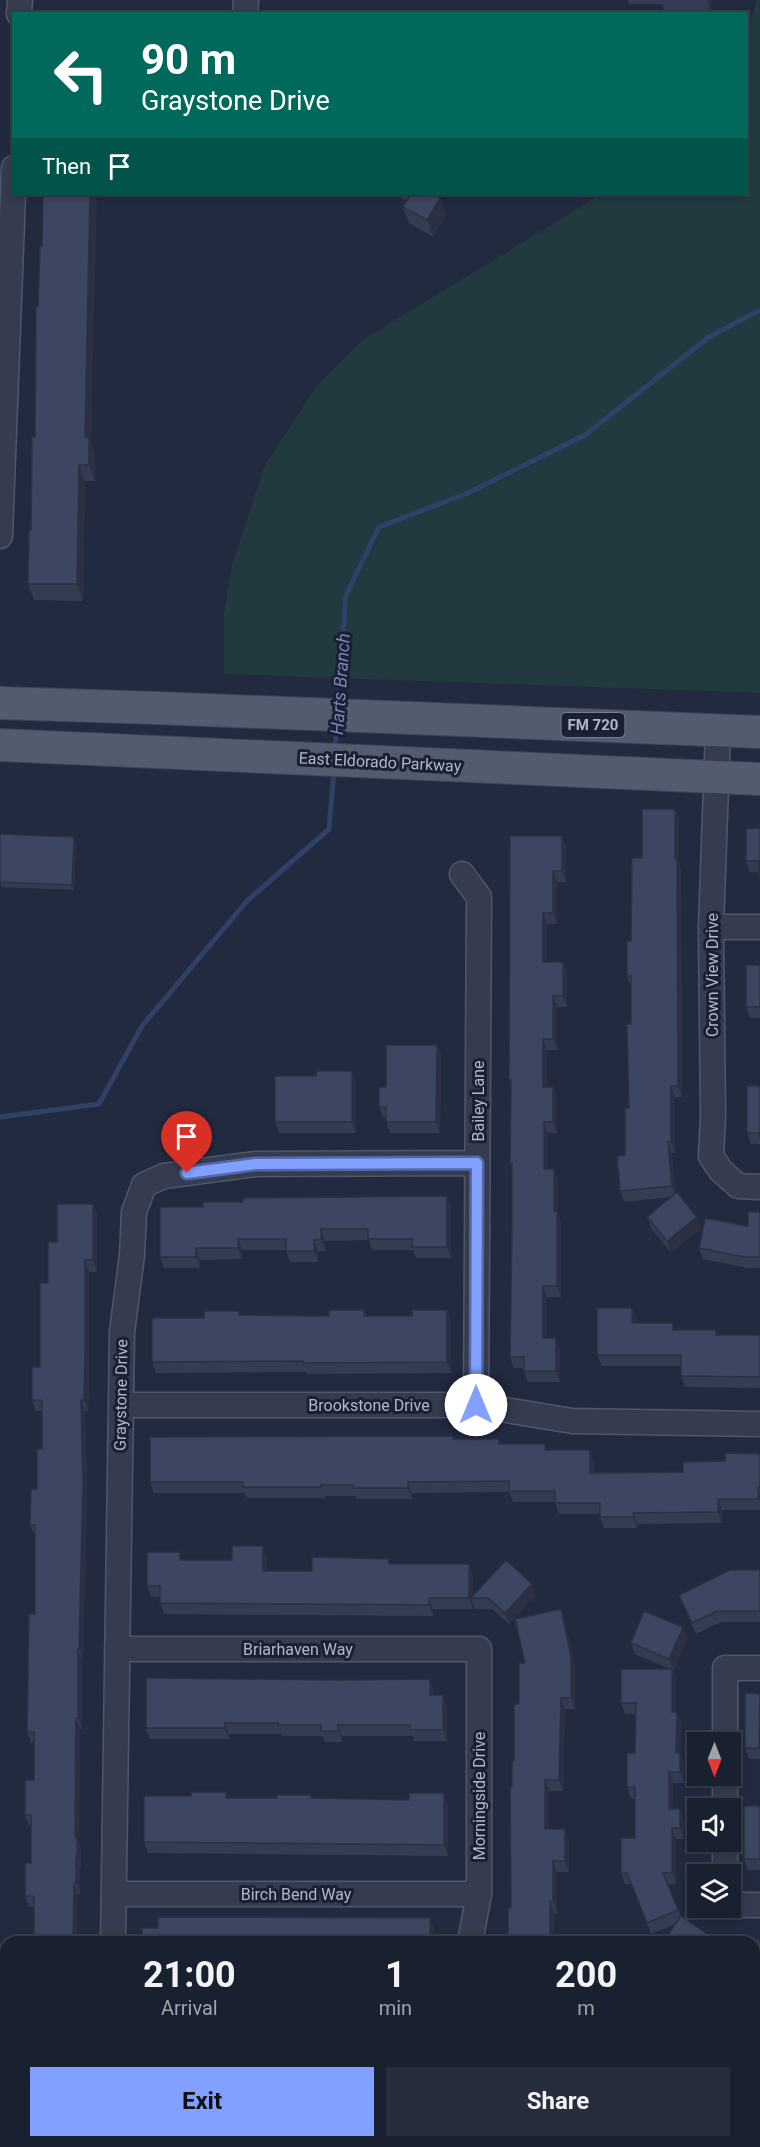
<!DOCTYPE html>
<html lang="en">
<head>
<meta charset="utf-8">
<style>
  body { margin:0; font-family:Roboto,sans-serif; background:#262d3b; color:#f1f3f6; height:100vh; display:flex; flex-direction:column; font-size:22px; white-space:nowrap }
  * { box-sizing:border-box; margin:0 }
  p { font-size:20px; color:#9fa3aa }
  .icon { flex:none; width:33px; height:33px; fill:none; stroke:currentColor; stroke-width:2; stroke-linecap:round; stroke-linejoin:round }
  .map { position:relative; flex:1; overflow:hidden }
  .side { position:absolute; left:0px; top:1936px; width:760px; height:212px; display:flex; flex-direction:column; background:#19202f; border-radius:18px 18px 0 0; box-shadow:0 3px 9px #0003,0 0 0 2px #373e4b }
  .side>* { flex:none }
  .hud { position:absolute; left:12px; top:12px; width:736px; height:183px; border-radius:0px; box-shadow:0 3px 9px #0003,0 0 0 2px #373e4b; background:#00695c; color:#fff; overflow:hidden }
  .needle { width:39px; rotate:180deg }
  .fabs { position:absolute; left:687px; top:1732px; display:grid; gap:12px }
  .fabs a { display:grid; place-items:center; width:54px; height:54px; border-radius:0px; background:#19202f; box-shadow:0 3px 9px #0003,0 0 0 2px #373e4b; font-size:30px }
  .pin { position:absolute; display:grid; place-items:center; width:51px; height:51px; color:#fff; margin:-62px -26px; border-radius:50% 50% 50% 0; rotate:-45deg; box-shadow:0 0 6px #0007 }
  .pin .icon { rotate:45deg }
  .me { position:absolute; width:66px; margin:-33px; rotate:0deg; stroke-linejoin:round; filter:drop-shadow(0 0 4px #0008) }
  .turn { display:flex; align-items:center; gap:21px; height:126px; padding:0 30px; font-size:27px }
  .turn .icon { width:78px; height:78px; stroke-width:2.5 }
  .turn b { display:block; font-size:42px; line-height:51px }
  .then { display:flex; align-items:center; height:57px; padding:0 30px; background:#0003; gap:12px; font-size:22px }
  .eta { display:flex; justify-content:space-evenly; align-items:center; height:102px; text-align:center }
  .eta b { font-size:36px; font-weight:700; line-height:42px }
  .cta { display:flex; gap:12px; margin-top:auto; padding:12px 30px }
  .cta a { flex:1; height:69px; border-radius:0px; background:#81a0ff; color:#111; font-size:24px; font-weight:700; line-height:69px; text-align:center }
  .cta a+a { background:#262d3b; color:#f1f3f6 }
  .map>svg:first-child { display:block }
</style>
</head>
<body>
<div class="map">
<svg width="760" height="2147" viewBox="0 0 760 2147">
  <rect width="100%" height="100%" fill="#212a3f"/>
  <path fill="#233940" d="M756 0H760V693L224 674V613L232 565 265 465 316 387 364 339 589 202 598 194H747V23L753 14Z"/>
  <g fill="none" stroke-linecap="round" stroke-linejoin="round">
    <path stroke="#314066" stroke-width="5" d="M338 704 346 595 379 527 468 493 585 435 709 337 760 310
      M335 749 337 726
      M0 1117 99 1104 142 1026 247 901 329 829 334 770"/>
    <defs>
      <path id="minor" d="M19 14 20 0
        M245 14 246 0
        M0 536 14 168
        M718 730 711 927 713 1117 711 1156 721 1171 738 1186 760 1187
        M462 874 479 897 476 1405
        M711 927H760
        M121 1405H476L572 1421 760 1424
        M117 1649H479V1894L470 1942
        M725 1743V1668H760
        M725 1776V1809
        M725 1842V1875
        M114 1894H479
        M730 1905H760
        M113 1942 122 1332 132 1255 134 1212 144 1185 164 1176 256 1164 477 1163
        M754 2141H760
        M463 2142 464 2147
        M110 2147V2142
        M722 2147V2142"/>
      <path id="major" d="M0 703 157 708 760 732
        M0 745 760 779"/>
    </defs>
    <use href="#minor" stroke="#50576a" stroke-width="27"/>
    <use href="#major" stroke="#3e4558" stroke-width="34"/>
    <use href="#minor" stroke="#353c4f" stroke-width="24"/>
    <use href="#major" stroke="#535b6f" stroke-width="32"/>
  </g>
  <path fill="#343c53" d="M628 0H711V11H664L662 4H629Z
    M398 194H442L440 197 446 214 433 237 409 223 403 207 407 201 399 197Z
    M42 246 91 443 95 453V481H85L83 601 34 600 28 584 35 437 38 306Z
    M675 809 679 820V864L681 869 682 1097H675V1153H672L675 1194 701 1228 671 1253 651 1228 647 1217 671 1197 624 1202 620 1191 625 1155 629 1108 631 987 627 976 642 858Z
    M760 828V879L759 872H750L746 861Z
    M0 834 76 843 74 890 2 887 0 882Z
    M510 836H562L566 847V882H557V924H547V962H563L567 973V1007H557V1050H547V1087H553L557 1098V1133H548V1169H554L558 1180V1214L561 1222V1297H547V1338H556L560 1349V1382H528L524 1371V1368H514L510 1357 512 1225V1169L510 1163 511 1086 509 1080Z
    M760 965V1018H750L746 1007Z
    M437 1045 441 1056 440 1133H390L386 1122V1118H383L379 1107 386 1087Z
    M352 1071 356 1082V1133H279L275 1122 316 1076Z
    M760 1086V1144H751L747 1133Z
    M447 1196 451 1207V1258H416L413 1250H372L369 1240 325 1241V1251H318V1262H290L286 1250H242V1259L200 1260V1268H164L160 1257 203 1207 243 1202Z
    M93 1204 97 1215V1272H89V1370L88 1411H85L87 1494 83 1660H82V1729H80L79 1843 81 1848V1867H80V1894L34 1907H29L25 1896 31 1863V1826H29L25 1815 34 1780V1743H31L27 1732 35 1614V1536L30 1525 37 1489 42 1449V1411H36L32 1400 40 1367 48 1283 57 1242Z
    M760 1212V1268H748L703 1259 699 1248 748 1226Z
    M632 1308 636 1319V1323L676 1330 718 1335H760V1388L685 1387 681 1376V1366H602L597 1355Z
    M364 1310 366 1316H412L447 1310 451 1321V1373L307 1374 306 1372 156 1373 152 1362 204 1318 240 1315 329 1316Z
    M453 1436 454 1439H499L501 1444H545L547 1450H590L594 1461V1473L683 1472 725 1461 760 1454V1510H722V1523L637 1524V1528H604L600 1517V1514H559L555 1502H513L509 1492 412 1493V1499H357L355 1496H325V1498H247L245 1493H154L150 1482Z
    M267 1557V1571H312L390 1564 473 1575V1595L532 1584 536 1595 509 1624 492 1609H475L473 1603V1609H433V1616L164 1614 160 1603V1597H151L147 1586 183 1560H232Z
    M760 1570V1622H721L696 1634 679 1595Z
    M561 1609 565 1620 575 1667V1709H565L563 1791H549V1829L569 1840V1872H557V1913H554L511 1908 512 1787 519 1704 525 1663Z
    M687 1638 674 1670 672 1669 676 1680V1712L681 1723 680 1755 684 1764V1783H673V1809L684 1820V1839H676V1884H668L681 1917 676 1924 651 1934 631 1884H625L621 1873 635 1838V1799H631L627 1787 635 1753 636 1714H625L621 1703 670 1669 635 1654 631 1643Z
    M434 1690V1695L447 1706V1741H414L413 1736H342V1742H325L323 1736H282L281 1734H229V1739H150L146 1728Z
    M760 1694V1759H749L745 1748Z
    M228 1798H312L448 1804V1856L148 1853 144 1842Z
    M760 1806V1870H748L744 1859Z
    M760 1940V1984H754V1942Z
    M754 2038H760V2098H754Z"/>
  <path fill="#2b3143" d="M707 0H711V11Z
    M90 194H97L91 443 95 453V481L89 465 85 437Z
    M429 194H442L434 207Z
    M440 198 446 214 433 237 427 220Z
    M79 465 85 481 83 601 77 584Z
    M675 809 679 820V864L681 869 682 1097 678 1086Z
    M562 836 566 847V882L562 871Z
    M74 837 76 843 74 890 72 885Z
    M553 871 557 882V924L553 913Z
    M543 913 547 924V973L543 962Z
    M563 962 567 973V1007L563 996Z
    M553 996 557 1007V1050L553 1039Z
    M543 1039 547 1050V1098L543 1087Z
    M437 1045 441 1056 440 1133 436 1122Z
    M352 1071 356 1082V1133L352 1122Z
    M671 1086 675 1097V1153L671 1142Z
    M553 1087 557 1098V1133L553 1122Z
    M544 1122 548 1133V1180L544 1169Z
    M668 1142 672 1153 676 1197 672 1186Z
    M554 1169 558 1180V1214L561 1222V1297L557 1286 554 1211Z
    M447 1196 451 1207V1258L447 1247Z
    M93 1204 97 1215V1272L93 1260Z
    M697 1217 701 1228 671 1253 667 1241Z
    M321 1229 325 1241V1251L321 1240Z
    M238 1239 242 1250V1259L238 1248Z
    M314 1240 318 1251V1262L314 1251Z
    M196 1248 200 1260V1268L196 1257Z
    M85 1260 89 1272V1370L88 1411 84 1400Z
    M543 1286 547 1297V1349L543 1338Z
    M632 1308 636 1319V1334L632 1323Z
    M447 1310 451 1321V1373L447 1362Z
    M556 1338 560 1349V1382L556 1371Z
    M81 1400 85 1411 87 1494 83 1660 79 1649Z
    M590 1450 594 1461V1484L590 1473Z
    M408 1482 412 1493V1499L408 1488Z
    M758 1487 760 1492V1504L758 1499Z
    M718 1499 722 1510V1523L718 1512Z
    M633 1513 637 1524V1528L633 1517Z
    M263 1546 267 1557V1582L263 1571Z
    M469 1564 473 1575V1598H471L473 1603V1609L469 1598Z
    M532 1584 536 1595 509 1624 505 1613Z
    M429 1598 433 1609V1616L429 1605Z
    M561 1609 565 1620 575 1667V1709L571 1698Z
    M683 1627 687 1638 674 1670 669 1659Z
    M78 1649 82 1660V1729L78 1718Z
    M672 1669 676 1680V1723L672 1712Z
    M430 1679 434 1690V1706L430 1695Z
    M443 1695 447 1706V1741L443 1730Z
    M561 1698 565 1709 563 1791 559 1780Z
    M677 1712 681 1723 680 1755 684 1764V1783L680 1772 676 1753Z
    M76 1718 80 1729 79 1843 81 1848V1867L77 1856 75 1837Z
    M225 1723 229 1734V1739L225 1728Z
    M338 1725 342 1736V1742L338 1731Z
    M669 1772 673 1783V1820L669 1809Z
    M545 1780 549 1791V1840L545 1829Z
    M444 1793 448 1804V1856L444 1845Z
    M680 1809 684 1820V1839L680 1828Z
    M672 1828 676 1839V1884L672 1873Z
    M565 1829 569 1840V1872L565 1861Z
    M76 1856 80 1867V1894L76 1883Z
    M553 1861 557 1872V1913L553 1901Z
    M74 1883 78 1894 77 1942H73Z
    M550 1901 554 1913V1942H550Z
    M430 1918 434 1929V1942H430Z
    M710 1936 712 1942H706Z
    M69 2142H73V2147H69Z
    M531 2142H535V2147H531Z
    M670 2142H676V2147H670Z"/>
  <path fill="#3d4660" stroke="#2b3143" stroke-width="1.5" d="M43 194H90L85 437H89V465H79L77 584H28L29 530H31L32 437H35L36 306H38L40 246H42Z
    M411 194H433L440 198 427 220 403 207Z
    M642 809H675V858H677L678 1086H671V1142H668L672 1186 620 1191 617 1156 625 1155V1108H629L627 1024H631V976H627V941H631L632 858H642Z
    M760 828V875H759V861H746V829Z
    M0 834 74 837 72 885 0 882Z
    M510 836H562V871H553V913H543V962H563V996H553V1039H543V1087H553V1122H544V1169H554V1211H557V1286H543V1338H556V1371H524V1357H510L512 1225V1163H510L511 1080H509Z
    M746 965H760V1007H746Z
    M386 1045H437L436 1122H386V1107H379V1087H386Z
    M316 1071H352V1122H275V1076H316Z
    M747 1086H760V1138L759 1133H747Z
    M677 1192 697 1217 667 1241 647 1217Z
    M447 1196V1247H412V1239H368V1229H321V1240H314V1251H286V1239H238V1248H196V1257H160V1207H203V1202H243V1198Z
    M57 1204H93V1260H85V1359L84 1400H81L83 1483 79 1649H78V1718H76L75 1837H77V1856H76V1883H74L73 1942H34V1896H25V1863H31V1815H25V1780H34V1732H27L29 1614H35V1525H30L31 1489H37V1449H42V1400H32V1367H40V1283H48V1242H57Z
    M748 1212H760V1257H744L699 1248 705 1218 748 1226Z
    M597 1308H632V1323H673V1330H716V1335H760V1377L681 1376V1355H597Z
    M329 1310H364V1316H412V1310H447V1362L303 1363V1361L152 1362V1318H204V1311H239V1315L329 1316Z
    M453 1436V1439H499V1444H545V1450H590V1473L683 1472V1462L725 1461V1453L760 1454V1487H758V1499H718V1512L633 1513V1517H600V1503H555V1491H509V1481L408 1482V1488H353V1485H321V1487H243V1482H150V1437Z
    M232 1546H263V1571H312V1557L389 1559V1564H469V1598H429V1605L160 1603V1586H147V1552H180V1560H232Z
    M506 1560 532 1584 505 1613 488 1598H471Z
    M730 1570H760V1611H717L692 1623 679 1595Z
    M561 1609 571 1656V1698H561L559 1780H545V1829H565V1861H553V1901H550V1942H508V1908H511L510 1787H512V1761H514V1704H519V1663H525L515 1619Z
    M644 1611 683 1627 669 1659 631 1643Z
    M621 1669H672V1712H677L676 1753H680V1772H669V1809H680V1828H672V1873H663L678 1910 647 1923 627 1873H621V1838H635V1787H627V1753H635L636 1703H621Z
    M146 1678 340 1680 430 1679V1695H443V1730H410V1725H338V1731H321V1725H278V1723H225V1728H146Z
    M745 1693 760 1694 759 1748H745Z
    M191 1792H226V1798H277V1795H311V1798L409 1800V1793H444V1845L144 1842V1796H191Z
    M744 1806H760V1859H744Z
    M681 1916 710 1936 706 1942H663Z
    M158 1917 430 1918V1942H142V1928H158Z
    M716 1939 760 1940V1973H754V1942H716Z
    M754 2038H760V2087H754Z
    M27 2142H69V2147H27Z
    M499 2142H531V2147H499Z
    M637 2142H670V2147H637Z"/>
  <g fill="none" stroke-linecap="round" stroke-linejoin="round">
    <defs>
      <path id="route" d="M187 1173 256 1164 477 1163 476 1405"/>
    </defs>
    <use href="#route" stroke="#5468a6" stroke-width="15"/>
    <use href="#route" stroke="#81a0ff" stroke-width="10"/>
  </g>
  <g text-anchor="middle" dominant-baseline="central" stroke-width="6" stroke-linejoin="round" paint-order="stroke">
    <rect fill="#1a2134" stroke="#848a9d" stroke-width="1.5" x="561.5" y="713" width="63" height="24" rx="4.5"/>
    <g font-size="15" font-weight="bold" fill="#b1b7ca">
      <text x="593" y="725">FM 720</text>
    </g>
    <g font-size="16" fill="#b1b7ca" stroke="#1a2134">
      <text transform="translate(380 762) rotate(3)">East Eldorado Parkway</text>
      <text transform="translate(712 975) rotate(-90)">Crown View Drive</text>
      <text transform="translate(478 1101) rotate(-90)">Bailey Lane</text>
      <text transform="translate(121 1395) rotate(-89)">Graystone Drive</text>
      <text x="369" y="1405">Brookstone Drive</text>
      <text x="298" y="1649">Briarhaven Way</text>
      <text transform="translate(479 1796) rotate(-90)">Morningside Drive</text>
      <text x="296" y="1894">Birch Bend Way</text>
    </g>
    <g font-size="18" font-style="italic" fill="#7687b5" stroke="#1a2134">
      <text transform="translate(340 684) rotate(-86)">Harts Branch</text>
    </g>
  </g>
</svg>
<div class="fabs">
<a><svg class="needle" viewBox="-14 -14 28 28"><path d="M0-13l5 13h-10z" fill="#e53935"/><path d="M0 13l5-13h-10z" fill="#9fa3aa"/></svg></a>
<a><svg class="icon" aria-label="sound" viewBox="0 0 24 24"><path d="M4 9h4l5-4v14l-5-4H4zM17 9q2 3 0 6"/></svg></a>
<a><svg class="icon" aria-label="layers" viewBox="0 0 24 24"><path d="M12 4l9 5-9 5-9-5zM3 14l9 5 9-5"/></svg></a>
</div>
<div class="pin" style="left:187px;top:1173px;background:#d93025"><svg class="icon" aria-label="arrive" viewBox="0 0 24 24"><path d="M6 21V4h12l-3 4 3 4H6"/></svg></div>
<svg class="me" style="left:476px;top:1405px" viewBox="-20 -20 40 40"><circle r="19" fill="#fff"/><path d="M0-13L10 11 0 6-10 11z" fill="#81a0ff"/></svg>
<div class="hud">
<div class="turn"><svg class="icon" aria-label="left" viewBox="0 0 24 24"><path d="M17 20v-9H6M10 6l-5 5 5 5"/></svg><div><b>90 m</b>Graystone Drive</div></div>
<div class="then">Then<svg class="icon" aria-label="arrive" viewBox="0 0 24 24"><path d="M6 21V4h12l-3 4 3 4H6"/></svg></div>
</div>
<section class="side">
<div class="eta">
<div><b>21:00</b><p>Arrival</p></div>
<div><b>1</b><p>min</p></div>
<div><b>200</b><p>m</p></div>
</div>
<div class="cta"><a>Exit</a><a>Share</a></div>
</section>
</div>
</body>
</html>
